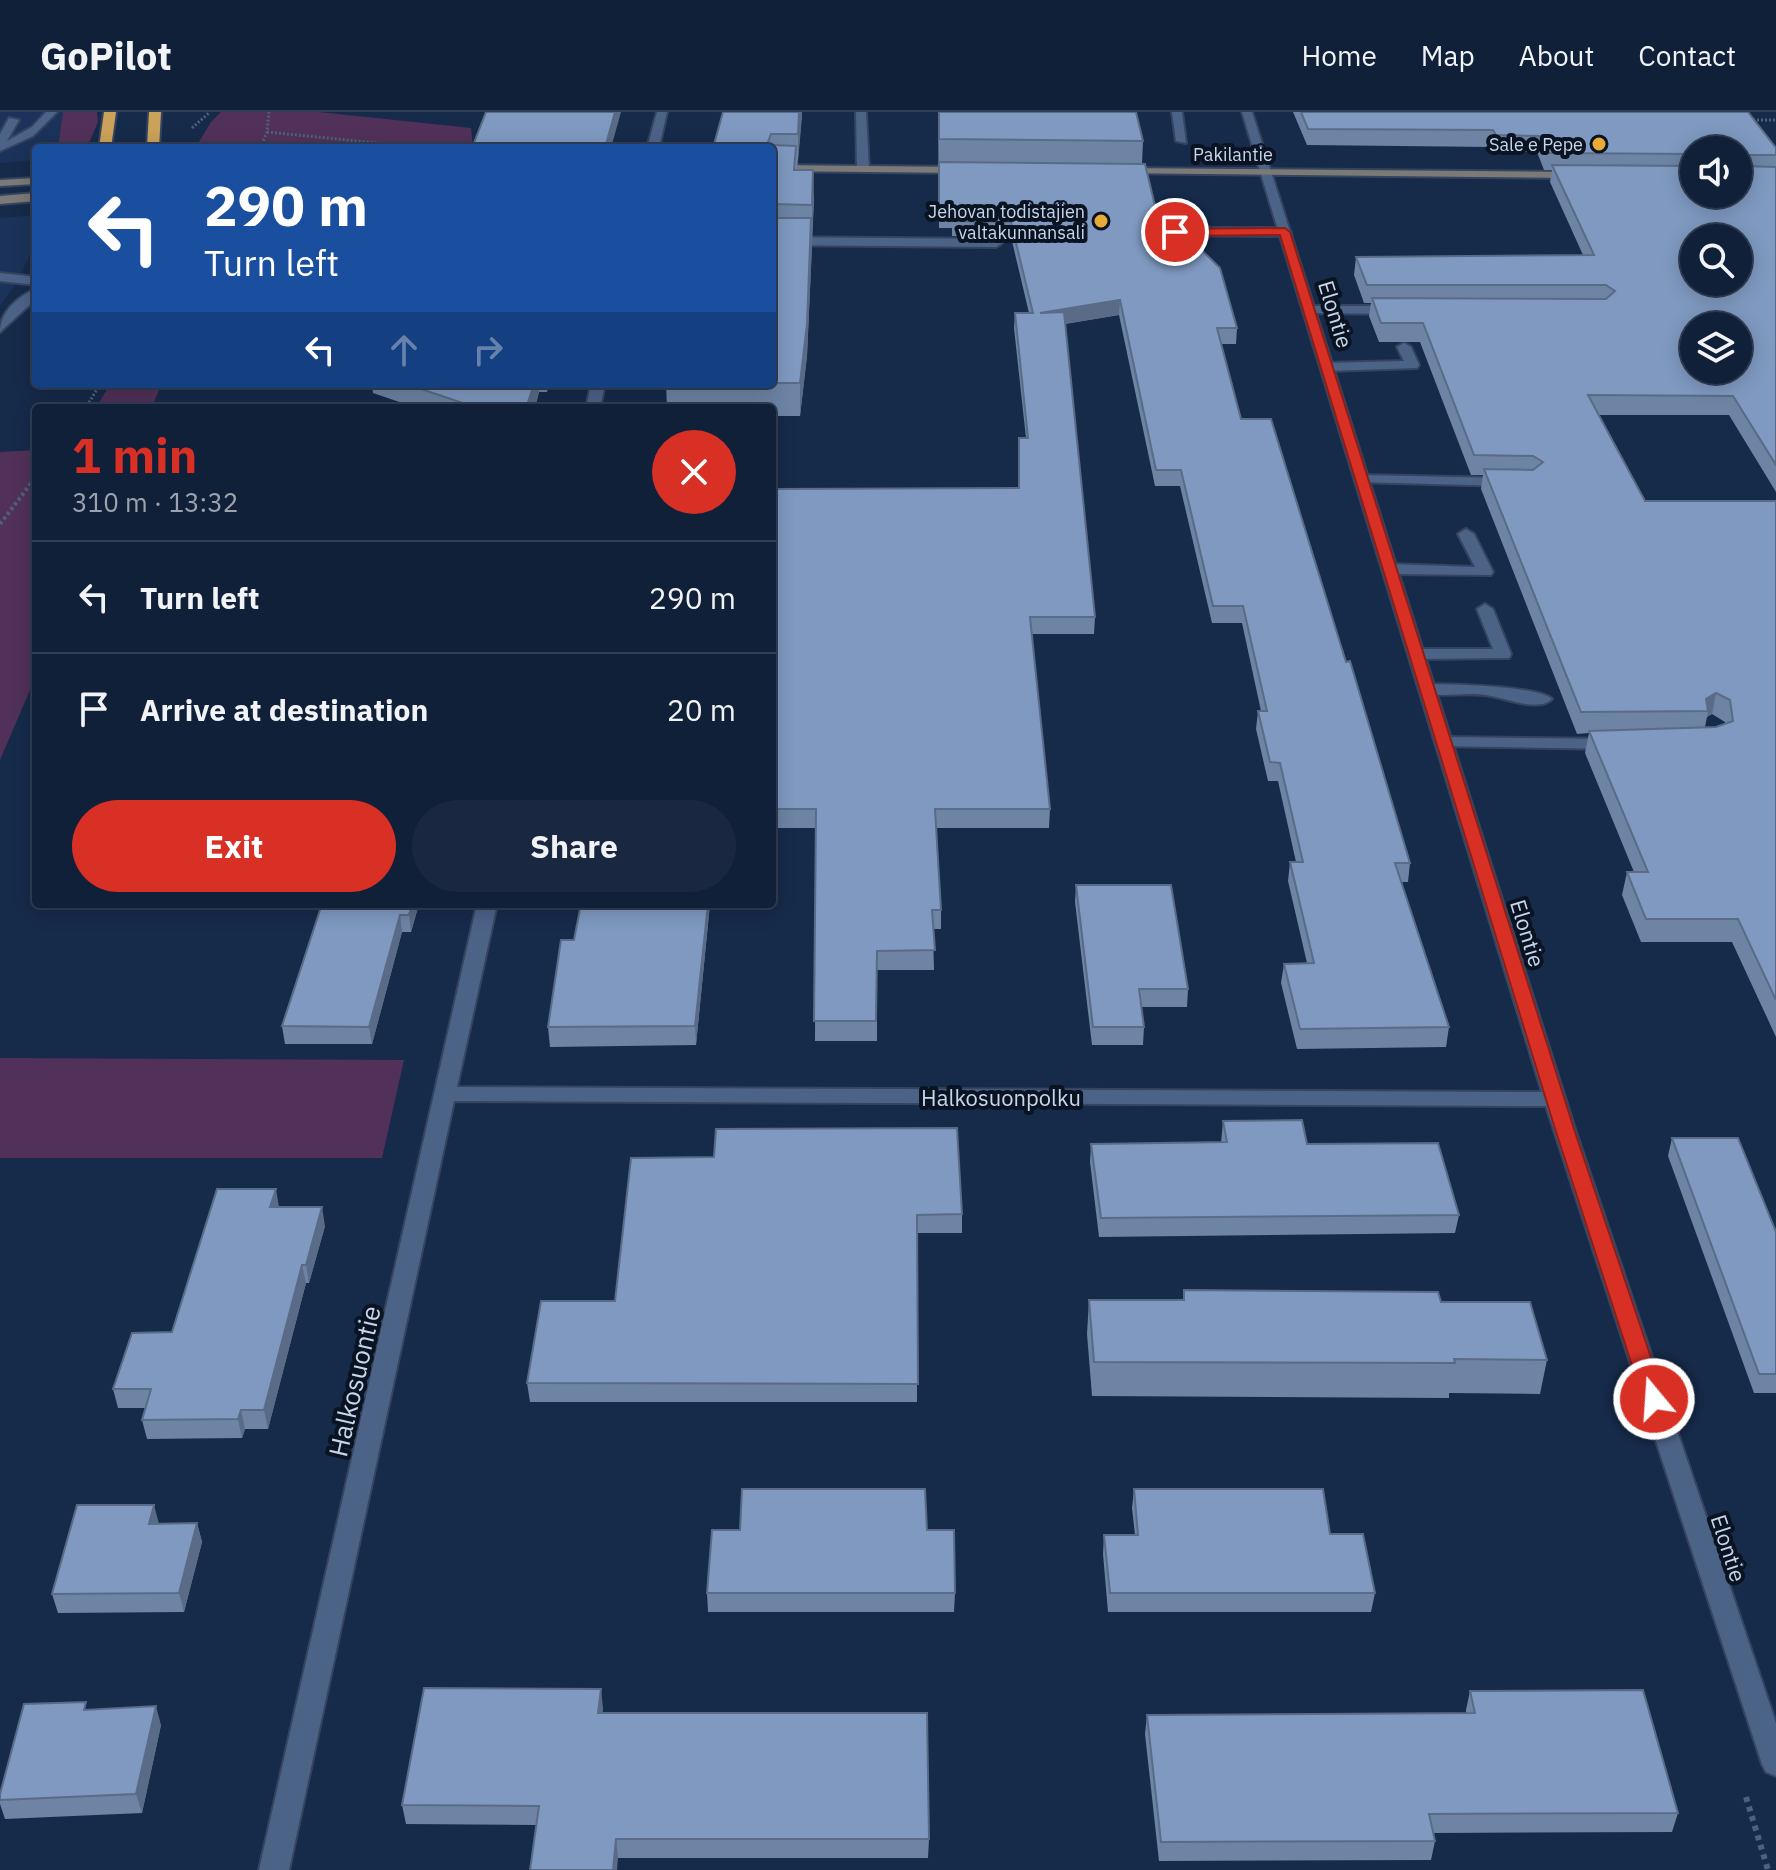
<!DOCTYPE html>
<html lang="en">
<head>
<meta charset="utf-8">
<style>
  body { margin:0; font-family:"IBM Plex Sans",sans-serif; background:#192840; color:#f1f3f6; height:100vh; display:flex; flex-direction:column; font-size:30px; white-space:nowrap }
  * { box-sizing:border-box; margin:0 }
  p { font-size:26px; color:#9ca3ae }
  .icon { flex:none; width:44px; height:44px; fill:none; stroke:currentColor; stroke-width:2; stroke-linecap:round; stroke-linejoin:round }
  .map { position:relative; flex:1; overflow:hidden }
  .side { position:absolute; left:32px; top:292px; width:744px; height:504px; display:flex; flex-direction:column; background:#102038; border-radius:8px; box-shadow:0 4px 20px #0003,0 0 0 2px #303e53 }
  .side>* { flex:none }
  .banner { position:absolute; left:32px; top:32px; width:744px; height:244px; border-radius:8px; box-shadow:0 4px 20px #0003,0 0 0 2px #303e53; background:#1a4fa0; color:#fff; overflow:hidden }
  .tools { position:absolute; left:1680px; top:24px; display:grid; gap:16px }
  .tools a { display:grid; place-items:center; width:72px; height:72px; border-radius:50%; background:#102038; box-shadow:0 4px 20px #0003,0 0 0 2px #303e53; font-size:40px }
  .pin { position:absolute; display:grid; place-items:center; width:68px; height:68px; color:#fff; margin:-34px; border:4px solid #fff; border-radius:50%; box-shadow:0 2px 8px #0007 }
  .me { position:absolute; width:88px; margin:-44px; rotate:342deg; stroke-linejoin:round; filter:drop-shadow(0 0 6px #0008) }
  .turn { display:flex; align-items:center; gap:28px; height:168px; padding:0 40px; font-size:36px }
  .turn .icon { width:104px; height:104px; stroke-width:2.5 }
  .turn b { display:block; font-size:56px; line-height:68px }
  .lanes { display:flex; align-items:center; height:76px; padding:0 40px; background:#0003; justify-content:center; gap:40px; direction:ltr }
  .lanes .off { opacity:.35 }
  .round { display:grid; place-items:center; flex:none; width:84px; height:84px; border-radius:42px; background:#192840 }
  .summary { display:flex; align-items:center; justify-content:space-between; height:136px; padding:0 40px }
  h1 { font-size:48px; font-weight:700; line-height:60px; color:#d93025 }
  .action { display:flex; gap:16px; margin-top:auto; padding:16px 40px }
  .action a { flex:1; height:92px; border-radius:48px; background:#d93025; color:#fff; font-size:32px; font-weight:700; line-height:92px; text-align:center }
  .action a+a { background:#192840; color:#f1f3f6 }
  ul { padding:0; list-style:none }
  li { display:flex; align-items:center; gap:24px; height:112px; padding:0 40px; border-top:2px solid #303e53 }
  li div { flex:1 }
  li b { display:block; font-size:30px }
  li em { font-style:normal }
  header { display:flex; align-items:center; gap:48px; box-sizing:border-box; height:112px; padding:0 40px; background:#102038; border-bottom:2px solid #303e53 }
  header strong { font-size:38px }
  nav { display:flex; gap:44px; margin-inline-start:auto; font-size:28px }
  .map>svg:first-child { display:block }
</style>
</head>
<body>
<header>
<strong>GoPilot</strong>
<nav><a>Home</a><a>Map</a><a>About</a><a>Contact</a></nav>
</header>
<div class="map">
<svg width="1776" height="1758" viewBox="0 0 1776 1758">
  <rect width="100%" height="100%" fill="#162a4a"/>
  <path fill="#1b335a" d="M0 0H63L58 36H36L35 48 0 51Z
    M36 103V131L15 173 0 194V106Z"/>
  <path fill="#513159" d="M63 0H97L98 10 87 36H58Z
    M221 0H319L471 16 473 36H200L197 33 211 10Z
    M110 272H162L151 296H96Z
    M36 338V564L0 648V340Z
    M0 946 404 948 382 1046H0Z"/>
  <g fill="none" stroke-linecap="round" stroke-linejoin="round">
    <defs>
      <path id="service" d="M46 0H57L33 24 0 39V22L9 6 19 8 7 29 32 15Z
        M856 0H866L869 57 863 60 857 57Z
        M1172 0H1182L1186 31 1176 29Z
        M1175 116H1285L1291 120 1285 124 1171 123V117Z
        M772 125 996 127 1002 131 996 135 772 133Z
        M0 161 36 165V173L0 169Z
        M36 177V187L0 220C0 200 18 184 36 177Z
        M1309 194H1397L1403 198 1397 202 1304 201 1303 198Z
        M1404 231 1411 235 1419 253 1417 256 1327 259 1320 255 1327 251 1404 249 1397 235Z
        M1362 363 1506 366 1513 370 1506 374 1357 370 1355 367Z
        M1466 417 1474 422 1493 460 1491 463 1390 462 1382 457 1390 452 1475 455 1458 422Z
        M1485 492 1493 497 1511 542 1509 546 1416 547 1408 542 1416 537H1493L1477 497Z
        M1427 572C1450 572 1539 574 1552 587 1539 600 1508 587 1491 584 1469 579 1444 586 1421 581L1419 577 1421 573Z
        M1444 625 1612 627 1621 632 1612 637 1438 634 1435 630 1438 626Z"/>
      <path id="minor" d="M657 0H667L659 36H647Z
        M1242 0H1252L1576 1020 1776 1611V1664L1766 1660 1762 1652 1546 994 454 989 289 1758H259L477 792H497L457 975 1542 980Z
        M591 272H605L600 296H586Z"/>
      <path id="secondary" d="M772 53 964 55 970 58 964 61 772 59Z
        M1120 56 1576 60 1582 63 1576 66 1116 61 1114 59Z
        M36 66V72L0 74V68Z
        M36 81V89L0 92V84Z"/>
      <path id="trunk" d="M104 0H116L111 36H99Z
        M149 0H161L159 36H147Z"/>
    </defs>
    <use href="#service" stroke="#354460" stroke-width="4"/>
    <use href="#minor" stroke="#354460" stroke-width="4"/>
    <use href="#secondary" stroke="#354460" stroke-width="4"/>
    <use href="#trunk" stroke="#354460" stroke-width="4"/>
    <path stroke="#4e607c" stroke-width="3" stroke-dasharray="2 2" stroke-linecap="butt" d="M1749 8H1776
      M192 16 210 0
      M267 20 427 36
      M260 36 267 20 269 0
      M87 294 100 272"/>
    <path stroke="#4e607c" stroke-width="4" stroke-dasharray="3 3" stroke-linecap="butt" d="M86 296 88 292
      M0 412 36 365"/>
    <path stroke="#4e607c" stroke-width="6" stroke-dasharray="5 5" stroke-linecap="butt" d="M1746 1685 1768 1758"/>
    <use href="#service" fill="#4c6388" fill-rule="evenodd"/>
    <use href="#minor" fill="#4c6388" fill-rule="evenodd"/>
    <use href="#secondary" fill="#7b7a76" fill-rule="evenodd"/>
    <use href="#trunk" fill="#caa259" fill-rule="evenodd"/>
  </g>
  <path fill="#6d84a5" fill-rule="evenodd" d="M723 0H802L797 58 814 87 807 244 800 304H772V296H667L666 272H772V36Z
    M938 0 1143 29 1142 52 1157 102 1237 216 1236 232H1221L1241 307 1346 550 1410 751 1408 770H1401L1449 915 1446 935 1297 937 1281 871 1284 852 1307 851 1288 769 1290 750H1296L1278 669H1268L1256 617 1258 599H1261L1242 511H1212L1180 374H1155L1119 203 1065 212 1095 505 1094 522H1032L1050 697 1049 716H936L941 798V817H933L934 858H877V929H815L816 716H772V377L1019 376 1026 326 1014 216 1015 201H1029L1011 125 952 124V116H939Z
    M1293 0H1748L1776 36V380L1729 303H1599L1645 389H1776V925L1732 830H1641L1622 783 1627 760H1634L1585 641 1589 621 1577 622 1481 377 1483 363H1471L1420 230H1379L1369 204 1371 191H1364L1354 163 1356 145 1583 143 1550 70 1552 58H1544L1537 40H1493L1491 35 1307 33ZM1694 38 1738 82H1694ZM1712 602 1725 610V611L1716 615H1705L1707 605Z
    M372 272H549L547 280H539L535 296H417L373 281Z
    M1076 773 1188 877 1187 895H1141L1144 915 1143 933H1092L1075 790Z
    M322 792H419L411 820H402L372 932H285L282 914Z
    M710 792 696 933 550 935 548 915Z
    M1223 1009 1307 1032 1459 1103 1455 1121 1099 1125 1090 1050 1091 1032 1221 1031Z
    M1672 1026 1776 1120V1281H1754L1668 1044Z
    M631 1046 962 1102V1121H917V1290H530L527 1271 615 1189Z
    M279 1095 325 1114 309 1171H306L268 1317H245L242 1326 147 1327 142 1308 145 1296H118L113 1277 172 1220Z
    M1184 1178 1441 1190 1547 1248 1540 1282 1449 1281V1286L1092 1284 1087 1222 1089 1188H1183Z
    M1134 1377 1330 1422 1375 1481 1371 1500H1108L1103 1442 1104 1423H1135L1132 1396Z
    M197 1411 202 1430 184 1500 58 1501 52 1482 159 1412Z
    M707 1481H955L954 1500H708Z
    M1470 1579 1678 1701 1672 1720 1433 1721 1435 1729 1431 1748 1159 1749 1145 1622 1147 1603 1466 1601V1598Z
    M603 1596 602 1601 929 1727 928 1746H618L536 1713 406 1712 402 1693Z
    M88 1597 161 1613 142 1701 5 1707 0 1692V1682Z"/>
  <path fill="#596b86" d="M615 0H621L611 36H605Z
    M799 0H802V5L798 50V22Z
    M813 58 814 87 812 122V93Z
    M811 106 812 136 807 244 800 304V271Z
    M1120 188 1119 203 1039 216 1040 201Z
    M534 272H539V280L535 296H526Z
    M1716 581 1712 602 1707 605 1708 599 1706 587Z
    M412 792H419L411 820 409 803Z
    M708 792H710L696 933 695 914Z
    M400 803 402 820 372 932 369 915Z
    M276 1077 279 1095H270Z
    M322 1095 325 1114 309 1171 306 1153Z
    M302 1153 306 1171 268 1317 264 1298Z
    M241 1298 245 1317 242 1326 238 1307Z
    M154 1393 159 1412H149Z
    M197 1411 202 1430 184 1500 179 1481Z
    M601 1577 603 1596 600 1620 598 1601Z
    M156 1594 161 1613 142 1701 136 1682Z
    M616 1727 618 1746 617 1758H613Z"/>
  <path fill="#7f99c0" stroke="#596b86" stroke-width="2" fill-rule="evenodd" d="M486 0H615L605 36H472Z
    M723 0H799L798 22H771L768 30 771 33 796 34 794 58H813L812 93 772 92V36H713Z
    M939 0H1136L1143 29 939 27Z
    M1301 0H1748L1776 36V43H1739L1741 54 1776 55V353L1733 284 1588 283 1645 389H1776V888L1738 807H1646L1627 760H1648L1589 619 1716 615 1733 609 1730 588 1716 581 1706 587 1708 599 1581 600 1484 357 1533 358 1543 350 1533 344 1474 343 1423 211H1381L1372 186 1606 187 1615 179 1606 173H1367L1356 145 1594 143 1552 53 1694 54V82H1738V38H1694V42L1547 41 1539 24 1496 23 1493 18 1308 17ZM1694 126H1738V170H1694ZM1694 214H1738V258H1694Z
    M939 50 1145 52 1157 102H1165L1170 111 1175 112 1220 156 1237 216H1217L1241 307H1271L1346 550 1350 549 1410 751H1395L1449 915 1300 917 1284 852 1314 851 1290 750H1303L1280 651 1270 650 1258 599H1267L1243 494H1213L1181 358H1156L1120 188 1040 201 1064 200 1095 505H1030L1050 697H935L941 798H932L935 838 877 839 876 909H814L816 697H772V377L1019 376V326H1028L1015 201H1033L1011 110 952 109 953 102H939Z
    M772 106H811L807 212 800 271H772Z
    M406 272H534L526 296H471L472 294Z
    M1076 773H1171L1188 877H1139L1144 915H1093Z
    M322 792H412L409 803H400L369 915 282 914Z
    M581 792H708L695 914 548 915 561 828H574Z
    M1302 1008 1307 1032 1438 1031 1459 1103 1101 1106 1091 1032 1227 1030 1223 1009Z
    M957 1016 962 1102 917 1103 918 1272 527 1271 541 1189H615L631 1046 714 1045 716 1017Z
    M1672 1026H1738L1776 1120V1262H1759Z
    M217 1077H276L270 1095H322L306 1153H302L264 1298H241L238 1307 142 1308 151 1277H113L132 1221 172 1220Z
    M1184 1178 1438 1180 1441 1190H1530L1547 1248 1454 1247 1455 1251 1094 1250 1089 1188H1184Z
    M742 1377H925L927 1418H954L955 1481H707L712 1418H740Z
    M1134 1377H1323L1330 1422H1363L1375 1481H1110L1104 1423H1138Z
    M77 1393H154L149 1412 197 1411 179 1481 52 1482Z
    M424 1576 601 1577 598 1601H927L929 1727H616L613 1758H530L539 1694 402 1693Z
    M1643 1578 1678 1701 1429 1702 1435 1729 1161 1730 1147 1603 1475 1601 1470 1579Z
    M86 1590 84 1598 156 1594 136 1682 0 1688V1682L24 1592Z"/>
  <path fill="#d93025" stroke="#8d1f18" stroke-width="2" d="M1285 116 1290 120 1575 1020 1665 1287 1662 1292H1646L1643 1287 1556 1020 1280 123 1175 124 1169 120 1175 117Z"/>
  <g fill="#e8ab37" stroke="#0a1322" stroke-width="3">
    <circle cx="1599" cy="32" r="8"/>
    <circle cx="1101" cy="109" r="8"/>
  </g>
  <g text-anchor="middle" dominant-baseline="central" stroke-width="8" stroke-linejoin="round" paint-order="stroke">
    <g font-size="18" fill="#c8d6eb" stroke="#0a1322" text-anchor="end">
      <text x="1583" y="32">Sale e Pepe</text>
      <text x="1085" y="99">Jehovan todistajien<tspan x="1085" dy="21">valtakunnansali</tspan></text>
    </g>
    <g font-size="18" fill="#c8d6eb" stroke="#0a1322">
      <text x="1233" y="42">Pakilantie</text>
    </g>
    <g font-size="22" fill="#c8d6eb" stroke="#0a1322">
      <text transform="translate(1336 202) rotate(73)">Elontie</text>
      <text transform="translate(1528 821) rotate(73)">Elontie</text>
      <text x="1001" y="985">Halkosuonpolku</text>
      <text transform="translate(1729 1436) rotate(72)">Elontie</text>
    </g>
    <g font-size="26" fill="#c8d6eb" stroke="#0a1322">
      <text transform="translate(354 1269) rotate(-77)">Halkosuontie</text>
    </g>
  </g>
</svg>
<div class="tools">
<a><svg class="icon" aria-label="sound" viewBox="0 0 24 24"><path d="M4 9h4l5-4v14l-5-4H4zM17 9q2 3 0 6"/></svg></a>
<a><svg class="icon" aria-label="search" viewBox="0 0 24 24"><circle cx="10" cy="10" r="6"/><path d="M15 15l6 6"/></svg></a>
<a><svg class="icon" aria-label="layers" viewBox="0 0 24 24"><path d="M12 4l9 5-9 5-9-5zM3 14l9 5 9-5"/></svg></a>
</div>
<div class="pin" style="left:1175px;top:120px;background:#d93025"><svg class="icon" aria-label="arrive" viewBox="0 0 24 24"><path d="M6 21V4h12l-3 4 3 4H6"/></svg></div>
<svg class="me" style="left:1654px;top:1287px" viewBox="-20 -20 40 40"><circle r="17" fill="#d93025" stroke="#fff" stroke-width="3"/><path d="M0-11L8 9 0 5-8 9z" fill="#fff"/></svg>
<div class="banner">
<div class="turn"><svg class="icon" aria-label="left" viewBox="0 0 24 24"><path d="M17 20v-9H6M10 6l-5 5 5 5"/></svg><div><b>290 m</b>Turn left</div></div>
<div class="lanes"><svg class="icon" aria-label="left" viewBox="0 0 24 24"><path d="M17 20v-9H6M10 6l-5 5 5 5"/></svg><svg class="icon off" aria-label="ahead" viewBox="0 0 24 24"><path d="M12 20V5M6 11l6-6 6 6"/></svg><svg class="icon off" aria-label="right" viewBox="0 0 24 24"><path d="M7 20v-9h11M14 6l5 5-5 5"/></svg></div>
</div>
<section class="side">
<div class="summary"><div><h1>1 min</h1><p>310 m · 13:32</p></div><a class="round" style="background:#d93025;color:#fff"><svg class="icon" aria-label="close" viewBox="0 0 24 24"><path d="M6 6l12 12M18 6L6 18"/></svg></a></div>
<ul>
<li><svg class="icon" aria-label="left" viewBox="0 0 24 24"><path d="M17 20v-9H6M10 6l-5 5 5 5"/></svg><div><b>Turn left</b></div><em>290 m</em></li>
<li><svg class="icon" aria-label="arrive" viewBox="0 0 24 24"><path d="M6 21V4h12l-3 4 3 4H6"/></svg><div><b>Arrive at destination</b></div><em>20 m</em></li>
</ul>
<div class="action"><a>Exit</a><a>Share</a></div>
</section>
</div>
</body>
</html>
